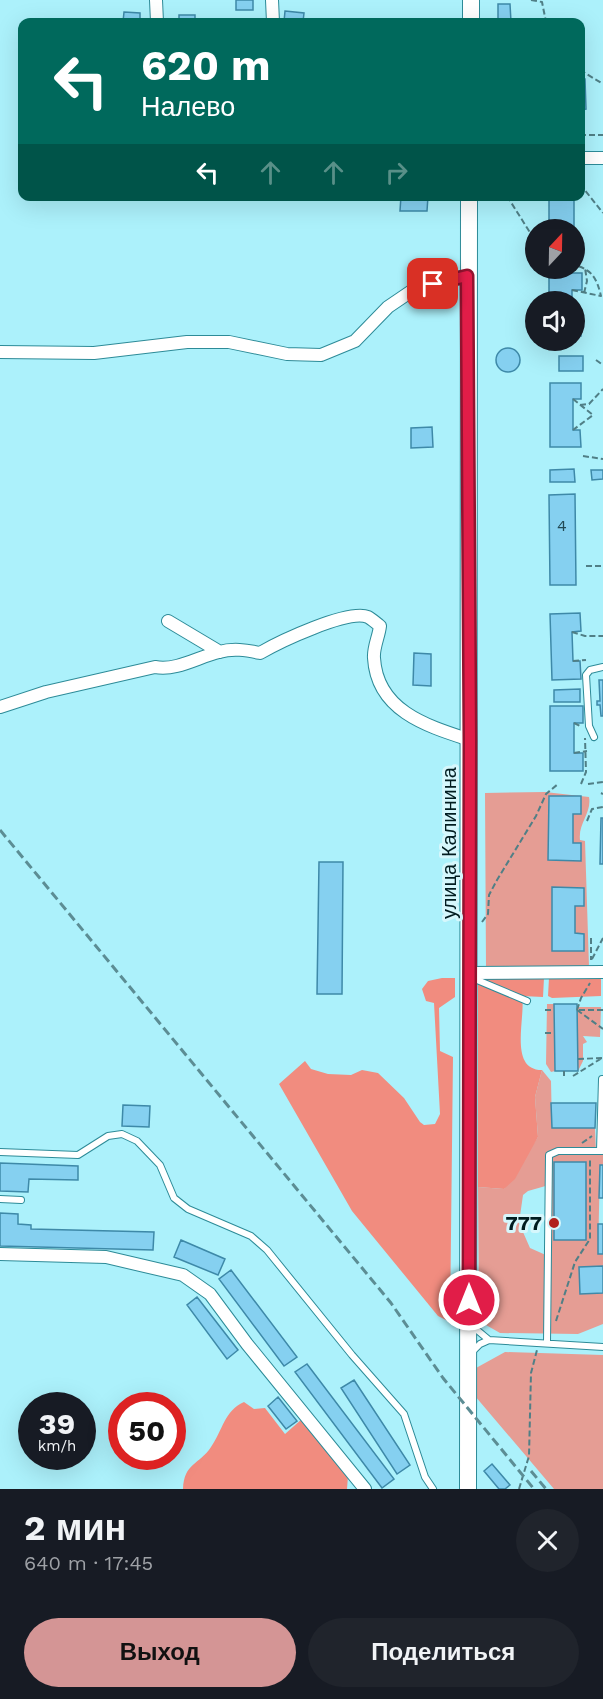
<!DOCTYPE html>
<html lang="ru">
<head>
<meta charset="utf-8">
<style>
  body { margin:0; font-family:"Work Sans",sans-serif; background:#20242c; color:#f1f3f6; height:100vh; display:flex; flex-direction:column; font-size:22px; white-space:nowrap }
  * { box-sizing:border-box; margin:0 }
  p { font-size:20px; color:#9ea1a6 }
  .icon { flex:none; width:33px; height:33px; fill:none; stroke:currentColor; stroke-width:2; stroke-linecap:round; stroke-linejoin:round }
  .map { position:relative; height:1489px; overflow:hidden }
  .panel { display:flex; flex-direction:column; background:#171b24; flex:1 }
  .panel>* { flex:none }
  .banner { position:absolute; left:18px; top:18px; width:567px; height:183px; border-radius:12px; box-shadow:0 6px 24px #0002; background:#00695c; color:#fff; overflow:hidden }
  .needle { width:39px; rotate:22deg }
  .fabs { position:absolute; left:525px; top:219px; display:grid; gap:12px }
  .fabs a { display:grid; place-items:center; width:60px; height:60px; border-radius:50%; background:#171b24; box-shadow:0 6px 24px #0002; font-size:30px }
  .speed { position:absolute; left:18px; top:1392px; display:flex; gap:12px; font-size:30px; font-weight:700; text-align:center }
  .speed>* { display:grid; place-content:center; width:78px; height:78px; border-radius:50%; background:#171b24; box-shadow:0 6px 24px #0002; line-height:1 }
  .speed small { font-size:15px; font-weight:400 }
  .speed .limit { border:9px solid #d22; background:#fff; color:#111 }
  .pin { position:absolute; display:grid; place-items:center; width:51px; height:51px; color:#fff; margin:-26px; border-radius:12px; box-shadow:0 3px 9px #0006 }
  .me { position:absolute; width:66px; margin:-33px; rotate:0deg; stroke-linejoin:round; filter:drop-shadow(0 0 4px #0008) }
  .turn { display:flex; align-items:center; gap:21px; height:126px; padding:0 24px; font-size:27px }
  .turn .icon { width:78px; height:78px; stroke-width:2.5 }
  .turn b { display:block; font-size:42px; line-height:51px }
  .lanes { display:flex; align-items:center; height:57px; padding:0 24px; background:#0003; justify-content:center; gap:30px; direction:ltr }
  .lanes .off { opacity:.35 }
  .round { display:grid; place-items:center; flex:none; width:63px; height:63px; border-radius:32px; background:#20242c }
  .summary { display:flex; align-items:center; justify-content:space-between; height:102px; padding:0 24px }
  h1 { font-size:36px; font-weight:700; line-height:45px }
  .primary-button { display:flex; gap:12px; margin-top:auto; padding:12px 24px }
  .primary-button a { flex:1; height:69px; border-radius:36px; background:#d49595; color:#111; font-size:24px; font-weight:700; line-height:69px; text-align:center }
  .primary-button a+a { background:#20242c; color:#f1f3f6 }
  .map>svg:first-child { display:block }
</style>
</head>
<body>
<div class="map">
<svg width="603" height="1489" viewBox="0 0 603 1489">
  <rect width="100%" height="100%" fill="#acf1fb"/>
  <path fill="#e59d94" fill-rule="evenodd" d="M545 792 589 797C592 813 578 823 580 840L585 841 589 967H486L485 793ZM549 796 581 797V814H573V843H581V861L548 860ZM552 887 584 888V906H575V934L584 935V951H552Z
    M547 1004H554L555 1071 551 1072 546 1064Z
    M577 1007H601L600 1037 583 1036 587 1042 583 1044V1061L578 1071Z
    M542 1070 551 1081 552 1128H595L596 1153 603 1154V1165H600L598 1254H603V1266L579 1267 580 1293H603V1324L578 1334 500 1333 486 1325 479 1305 478 1187 504 1189 538 1137 535 1097ZM585 1162V1240H554V1163ZM549 1185 548 1256 530 1248 519 1223 523 1195 528 1191Z
    M505 1352 603 1355V1489H554L475 1396 476 1368Z"/>
  <path fill="#f18c7f" d="M601 977V996L552 998 548 996 549 978Z
    M442 978H455V997L439 1008 440 1051 453 1057 450 1322 438 1316 352 1211 279 1084 305 1061 311 1069 328 1074 351 1075 362 1070 378 1073 404 1098 420 1122 424 1125 435 1124 440 1114 434 1003 426 1001 422 989 428 981Z
    M544 978 543 997 522 996C526 1017 508 1070 542 1070L535 1097 538 1137 515 1179 504 1189 478 1187V979Z
    M244 1402 254 1409 265 1408 285 1434 302 1419 348 1476 347 1489H183C184 1463 199 1465 211 1447 223 1430 224 1411 244 1402Z"/>
  <path fill="#85d0f0" stroke="#3e89a8" stroke-width="1.5" d="M236 0H253V10H236Z
    M498 4H510L511 22H498Z
    M285 11 304 13 303 22H284Z
    M124 12 140 13V22H123Z
    M179 15H195V22H179Z
    M580 79H585L586 109 580 110Z
    M401 196H428L427 211H400Z
    M549 196H574V230H549Z
    M549 273H582V290H572V302H549Z
    M581 320V336H574V321Z
    M496 360a12 12 0 1 1 24 0a12 12 0 1 1-24 0Z
    M559 356H583V371H559Z
    M550 383H581V399H573V430H580L581 447H550Z
    M432 427 433 447 411 448V428Z
    M574 469 575 482H550V470Z
    M591 470H603V479L592 480Z
    M575 494 576 585H550L549 495Z
    M580 613 581 631 572 632 573 661H580L581 679 552 680 550 614Z
    M414 653 431 654V686L413 685Z
    M599 680H603V716H601L600 705H597V701H600Z
    M580 689V702H554V690Z
    M550 706H583V723H574V753H583V771H550Z
    M549 796H581V814H573V843H581V861L548 860Z
    M601 818H603V864H600Z
    M319 862H343L342 994H317Z
    M552 887 584 888V906H575V933L584 934V951H552Z
    M554 1004H577L578 1071H555Z
    M551 1103H596L595 1128H552Z
    M123 1105 150 1106 149 1127 122 1126Z
    M554 1162H586V1240H554Z
    M0 1163 78 1166V1180L29 1179 28 1192 0 1191Z
    M600 1165H603V1198H599Z
    M0 1213 18 1214V1224L31 1225V1229L154 1232 153 1250 0 1246Z
    M598 1224H603V1254H598Z
    M181 1240 225 1259 218 1275 174 1257Z
    M603 1266V1293L580 1294 579 1267Z
    M231 1270 297 1357 284 1366 219 1279Z
    M197 1297 238 1350 227 1359 187 1305Z
    M307 1364 394 1479 382 1488 295 1372Z
    M354 1380 410 1465 397 1474 341 1388Z
    M278 1397 297 1421 286 1429 268 1406Z
    M492 1464 510 1485 505 1489H499L484 1471Z"/>
  <g fill="none" stroke-linecap="round" stroke-linejoin="round">
    <defs>
      <path id="service" d="M594 737 589 726 586 675 590 670 603 667
        M470 977 527 1001
        M600 1151 602 1079
        M0 1152 78 1155 108 1136 122 1134 137 1141 160 1165 174 1198 188 1209 251 1236 267 1250 352 1355 404 1414 425 1477 433 1489
        M0 1199 21 1200
        M471 1325 489 1340 480 1344 471 1353
        M489 1340 603 1347
        M547 1343 549 1155 558 1151H603"/>
      <path id="minor" d="M156 0 157 22
        M272 0 273 22
        M580 158H603
        M0 352 94 353 187 342H229L287 354 321 355 355 341 388 307 416 288 467 276
        M168 621 220 652
        M0 707 46 692 155 667C177 671 198 657 219 652 233 648 246 650 260 653 279 642 348 609 368 617 372 619 377 624 380 626 379 636 373 648 374 658 377 711 427 726 470 740
        M469 973 603 972
        M0 1254 106 1257 183 1275 210 1294 247 1344 365 1489"/>
      <path id="secondary" d="M471 0V22
        M468 1489 469 196"/>
    </defs>
    <use href="#service" stroke="#2d8b98" stroke-width="8"/>
    <use href="#minor" stroke="#2d8b98" stroke-width="14"/>
    <use href="#secondary" stroke="#2d8b98" stroke-width="18"/>
    <path stroke="#507f86" stroke-width="2" stroke-dasharray="6 3" stroke-linecap="butt" d="M531 0 542 2 546 22
      M580 70 603 84
      M580 135H603
      M580 184 603 213
      M507 196 536 242
      M572 290 601 296C597 279 592 269 574 265
      M584 293 587 281 585 268
      M596 360 603 365
      M573 399 593 415 573 430
      M580 405 589 404 603 389
      M583 456 603 459
      M586 566H603
      M572 632 585 636H603
      M573 661 586 660
      M574 723 580 726
      M574 753 587 751
      M581 784 586 772 585 738
      M588 784 603 782
      M601 793 603 794
      M587 821 592 809 603 807
      M482 922 488 914 489 895 497 880 536 816 546 794 558 784
      M591 938V960
      M592 959 603 938
      M545 1010H554
      M577 1010 581 998 590 983
      M577 1010 603 1029
      M579 1010H603
      M545 1033H554
      M578 1059 602 1058
      M564 1076V1071
      M573 1076 602 1058
      M582 1143 592 1136
      M556 1321 575 1262 590 1239V1160
      M519 1489 529 1456 531 1373 537 1350"/>
    <use href="#service" stroke="#fff" stroke-width="6"/>
    <use href="#minor" stroke="#fff" stroke-width="12"/>
    <use href="#secondary" stroke="#fff" stroke-width="16"/>
    <path stroke="#5c8d94" stroke-width="3" stroke-dasharray="9 4.5" stroke-linecap="butt" d="M0 830 391 1303 443 1378 534 1489
      M531 1471 546 1489"/>
  </g>
  <g fill="none" stroke-linecap="round" stroke-linejoin="round">
    <defs>
      <path id="route" d="M433 284 467 276 470 740 469 1300"/>
    </defs>
    <use href="#route" stroke="#92132f" stroke-width="15"/>
    <use href="#route" stroke="#e11d48" stroke-width="10"/>
  </g>
  <circle fill="#b1221e" stroke="#d6f7fc" stroke-width="2" cx="554" cy="1223" r="6"/>
  <g text-anchor="middle" dominant-baseline="central" stroke-width="6" stroke-linejoin="round" paint-order="stroke">
    <g font-size="16" fill="#224954">
      <text x="562" y="525">4</text>
    </g>
    <g font-size="20" fill="#011c20" stroke="#d6f7fc">
      <text transform="translate(449 843) rotate(-90)">улица Калинина</text>
    </g>
    <g font-size="20" font-weight="bold" fill="#011c20" stroke="#d6f7fc" text-anchor="end">
      <text x="542" y="1223">777</text>
    </g>
  </g>
</svg>
<div class="fabs">
<a><svg class="needle" viewBox="-14 -14 28 28"><path d="M0-13l5 13h-10z" fill="#e53935"/><path d="M0 13l5-13h-10z" fill="#9ea1a6"/></svg></a>
<a><svg class="icon" aria-label="sound" viewBox="0 0 24 24"><path d="M4 9h4l5-4v14l-5-4H4zM17 9q2 3 0 6"/></svg></a>
</div>
<div class="speed"><div>39<small>km/h</small></div><div class="limit">50</div></div>
<div class="pin" style="left:433px;top:284px;background:#d93025"><svg class="icon" aria-label="arrive" viewBox="0 0 24 24"><path d="M6 21V4h12l-3 4 3 4H6"/></svg></div>
<svg class="me" style="left:469px;top:1300px" viewBox="-20 -20 40 40"><circle r="17" fill="#e11d48" stroke="#fff" stroke-width="3"/><path d="M0-11L8 9 0 5-8 9z" fill="#fff"/></svg>
<div class="banner">
<div class="turn"><svg class="icon" aria-label="left" viewBox="0 0 24 24"><path d="M17 20v-9H6M10 6l-5 5 5 5"/></svg><div><b>620 m</b>Налево</div></div>
<div class="lanes"><svg class="icon" aria-label="left" viewBox="0 0 24 24"><path d="M17 20v-9H6M10 6l-5 5 5 5"/></svg><svg class="icon off" aria-label="ahead" viewBox="0 0 24 24"><path d="M12 20V5M6 11l6-6 6 6"/></svg><svg class="icon off" aria-label="ahead" viewBox="0 0 24 24"><path d="M12 20V5M6 11l6-6 6 6"/></svg><svg class="icon off" aria-label="right" viewBox="0 0 24 24"><path d="M7 20v-9h11M14 6l5 5-5 5"/></svg></div>
</div>
</div>
<section class="panel">
<div class="summary"><div><h1>2 мин</h1><p>640 m · 17:45</p></div><a class="round"><svg class="icon" aria-label="close" viewBox="0 0 24 24"><path d="M6 6l12 12M18 6L6 18"/></svg></a></div>
<div class="primary-button"><a>Выход</a><a>Поделиться</a></div>
</section>
</body>
</html>
